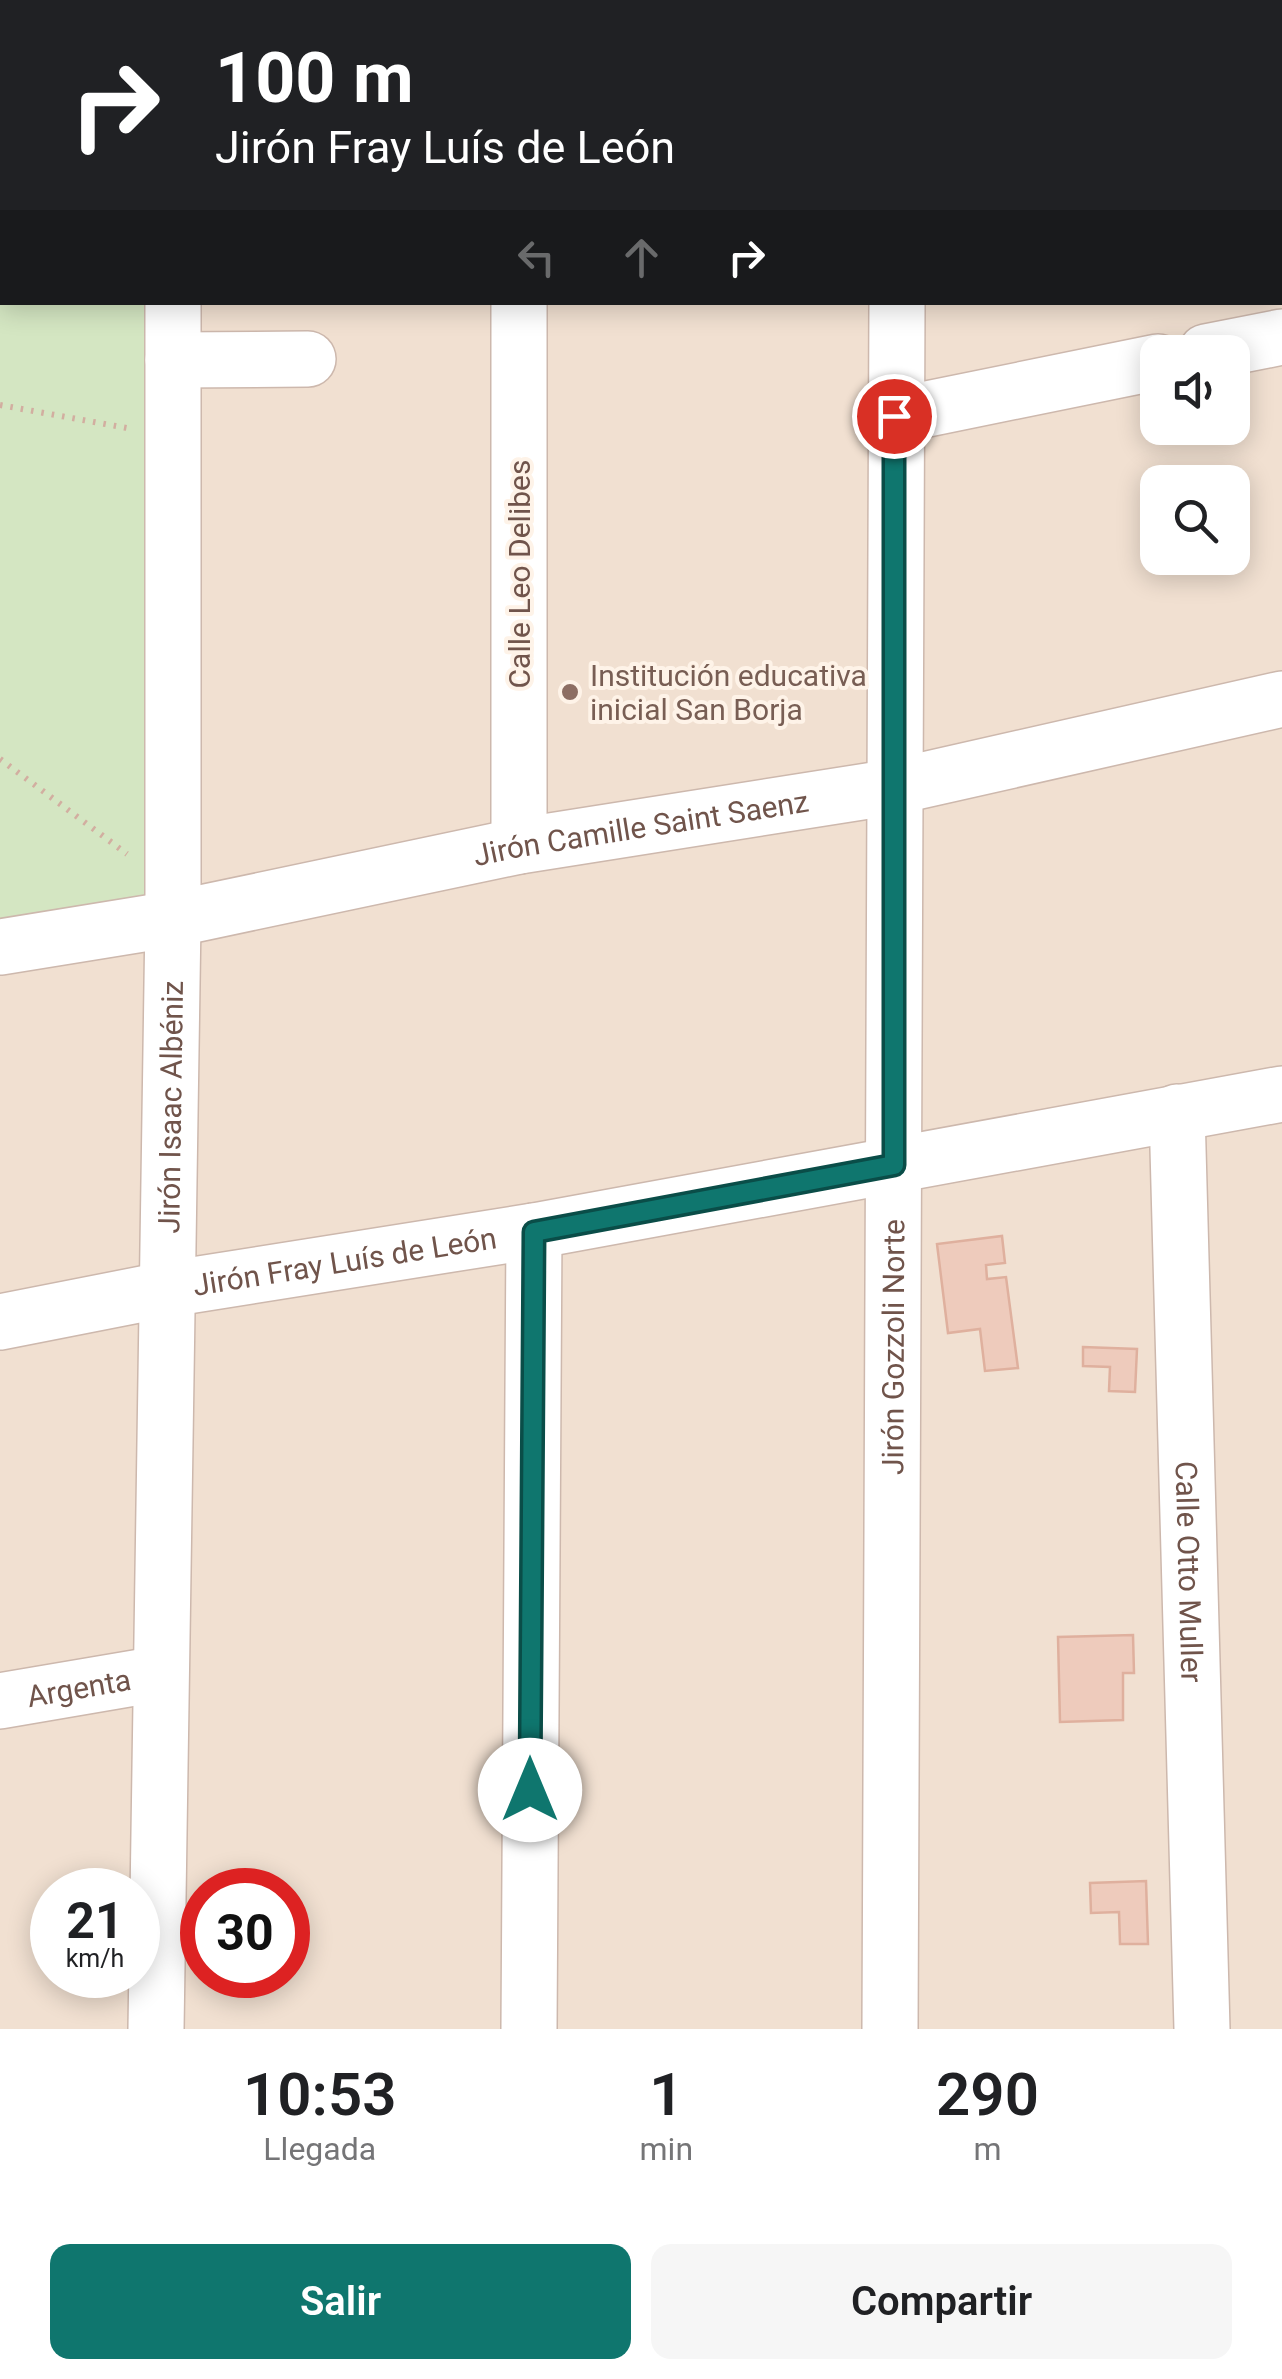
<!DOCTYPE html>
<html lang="es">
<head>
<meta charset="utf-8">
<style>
  body { margin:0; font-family:Roboto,sans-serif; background:#f6f6f6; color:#202124; height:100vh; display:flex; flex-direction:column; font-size:38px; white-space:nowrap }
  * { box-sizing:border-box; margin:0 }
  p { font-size:32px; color:#757577 }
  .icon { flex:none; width:55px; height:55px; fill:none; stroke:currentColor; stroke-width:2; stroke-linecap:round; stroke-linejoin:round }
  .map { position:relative; height:2029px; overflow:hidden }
  .panel { display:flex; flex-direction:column; background:#fff; flex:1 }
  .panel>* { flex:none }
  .guide { position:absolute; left:0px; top:0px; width:1282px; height:305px; box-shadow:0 5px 25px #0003; background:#202124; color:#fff; overflow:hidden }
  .buttons { position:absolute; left:1140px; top:335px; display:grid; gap:20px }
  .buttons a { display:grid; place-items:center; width:110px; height:110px; border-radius:20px; background:#fff; box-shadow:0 5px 25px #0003; font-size:50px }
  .speed { position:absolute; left:30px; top:1868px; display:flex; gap:20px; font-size:50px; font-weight:700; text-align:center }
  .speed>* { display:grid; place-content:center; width:130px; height:130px; border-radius:50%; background:#fff; box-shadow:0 5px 25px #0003; line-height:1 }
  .speed small { font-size:25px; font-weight:400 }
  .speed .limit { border:15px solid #d22; background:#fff; color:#111 }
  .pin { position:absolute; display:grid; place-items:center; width:85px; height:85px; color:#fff; margin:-42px; border:5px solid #fff; border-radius:50%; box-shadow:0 2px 10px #0007 }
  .me { position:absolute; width:110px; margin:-55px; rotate:0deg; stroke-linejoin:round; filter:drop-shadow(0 0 8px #0008) }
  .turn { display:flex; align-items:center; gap:35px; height:210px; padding:0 50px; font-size:45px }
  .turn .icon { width:130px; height:130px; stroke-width:2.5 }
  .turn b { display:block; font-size:70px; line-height:85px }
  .lanes { display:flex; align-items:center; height:95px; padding:0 50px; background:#0003; justify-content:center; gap:50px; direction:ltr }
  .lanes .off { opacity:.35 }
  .eta { display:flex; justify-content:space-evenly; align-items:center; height:170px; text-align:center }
  .eta b { font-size:60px; font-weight:600; line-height:70px }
  .button { display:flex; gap:20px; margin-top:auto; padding:20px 50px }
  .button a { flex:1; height:115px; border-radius:20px; background:#0f766e; color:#fff; font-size:40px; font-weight:600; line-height:115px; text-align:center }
  .button a+a { background:#f6f6f6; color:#202124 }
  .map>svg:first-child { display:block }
</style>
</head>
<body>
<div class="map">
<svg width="1282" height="2029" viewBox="0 0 1282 2029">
  <rect width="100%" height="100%" fill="#faefe2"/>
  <path fill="#f1e0d1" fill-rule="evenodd" d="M0 0H1282V2029H0ZM2 2H1280V302H2ZM1158 352H1232V428H1158ZM1158 482H1232V558H1158ZM52 1890H138V1975H52ZM202 1890H288V1975H202Z"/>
  <path fill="#d4e6c2" d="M0 138 2 302 159 303 160 906 0 930Z"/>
  <path fill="#eecbbc" stroke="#dfb09e" stroke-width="2.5" d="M1002 1236 1005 1263 986 1265 987 1279 1006 1277 1018 1368 985 1371 980 1329 948 1333 937 1244Z
    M1083 1347 1137 1349 1135 1392 1109 1391 1110 1367 1083 1366Z
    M1133 1635 1134 1673H1123V1720L1060 1722 1058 1637Z
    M1146 1881 1148 1944H1120L1119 1912 1091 1913 1090 1883Z"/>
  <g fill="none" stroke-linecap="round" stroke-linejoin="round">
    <defs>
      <g id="minor">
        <path d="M1248 0V2"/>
        <path d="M188 2 189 0"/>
        <path d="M519 2V0"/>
        <path d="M923 2 924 0"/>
        <path d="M0 123H2"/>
        <path d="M1206 352 1282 337"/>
        <path d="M173 360 308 359"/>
        <path d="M893 416 1158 362"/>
        <path d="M519 846V302"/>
        <path id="s1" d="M0 947 173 919 519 846 893 787 1282 699"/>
        <path id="s2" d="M1177 1112 1202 2029"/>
        <path id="s3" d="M0 1322 168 1289 534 1231 1282 1094"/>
        <path id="s4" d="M0 1701 158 1674"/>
        <path id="s5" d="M156 2029 173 919V302"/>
        <path d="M529 2029 534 1231"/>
        <path id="s6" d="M890 2029 897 302"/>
      </g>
    </defs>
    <use href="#minor" stroke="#cdb8ad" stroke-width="58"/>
    <path stroke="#d2aea0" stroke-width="6" stroke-dasharray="2.5 8" stroke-linecap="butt" d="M0 293 2 289
      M0 405 127 428
      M0 759 127 854"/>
    <use href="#minor" stroke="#fff" stroke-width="55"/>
  </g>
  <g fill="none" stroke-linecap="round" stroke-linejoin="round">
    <defs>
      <path id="route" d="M530 1790 534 1232 894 1165V416"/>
    </defs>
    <use href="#route" stroke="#0a4d48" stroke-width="25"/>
    <use href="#route" stroke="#0f766e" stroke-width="18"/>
  </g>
  <circle fill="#8d6e63" stroke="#fef3e8" stroke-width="4" cx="570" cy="692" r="10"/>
  <g text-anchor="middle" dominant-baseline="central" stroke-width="8" stroke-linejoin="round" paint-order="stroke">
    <g font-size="30" fill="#70544b" stroke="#fef3e8">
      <text transform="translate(519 574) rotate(-90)">Calle Leo Delibes</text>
      <text stroke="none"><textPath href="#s1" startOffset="652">Jirón Camille Saint Saenz</textPath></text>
      <text stroke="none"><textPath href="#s5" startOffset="922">Jirón Isaac Albéniz</textPath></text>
      <text stroke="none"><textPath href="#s3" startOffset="350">Jirón Fray Luís de León</textPath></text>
      <text stroke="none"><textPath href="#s6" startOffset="682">Jirón Gozzoli Norte</textPath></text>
      <text stroke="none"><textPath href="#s2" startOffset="460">Calle Otto Muller</textPath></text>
      <text stroke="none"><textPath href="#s4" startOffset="80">Argenta</textPath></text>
    </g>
    <g font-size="30" fill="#785e54" stroke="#fef3e8" text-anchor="start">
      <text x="590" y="675">Institución educativa<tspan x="590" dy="34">inicial San Borja</tspan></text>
    </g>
  </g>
</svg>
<div class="buttons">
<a><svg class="icon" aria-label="sound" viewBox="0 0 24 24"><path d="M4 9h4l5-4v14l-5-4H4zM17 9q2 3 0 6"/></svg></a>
<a><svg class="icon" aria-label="search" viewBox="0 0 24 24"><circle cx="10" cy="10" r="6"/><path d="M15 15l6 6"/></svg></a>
</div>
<div class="speed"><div>21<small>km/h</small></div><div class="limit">30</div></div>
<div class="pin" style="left:894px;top:416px;background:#d93025"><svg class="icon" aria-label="arrive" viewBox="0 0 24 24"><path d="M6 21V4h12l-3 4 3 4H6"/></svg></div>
<svg class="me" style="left:530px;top:1790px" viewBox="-20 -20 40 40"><circle r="19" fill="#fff"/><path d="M0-13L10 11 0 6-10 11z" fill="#0f766e"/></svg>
<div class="guide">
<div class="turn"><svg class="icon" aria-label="right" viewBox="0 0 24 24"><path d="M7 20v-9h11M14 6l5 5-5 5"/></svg><div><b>100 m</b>Jirón Fray Luís de León</div></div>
<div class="lanes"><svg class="icon off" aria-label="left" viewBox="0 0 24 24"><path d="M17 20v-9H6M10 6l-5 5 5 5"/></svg><svg class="icon off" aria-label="ahead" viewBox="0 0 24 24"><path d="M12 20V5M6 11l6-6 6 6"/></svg><svg class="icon" aria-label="right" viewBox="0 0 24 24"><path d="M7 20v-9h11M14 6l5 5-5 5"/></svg></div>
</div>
</div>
<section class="panel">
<div class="eta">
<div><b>10:53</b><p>Llegada</p></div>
<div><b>1</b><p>min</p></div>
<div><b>290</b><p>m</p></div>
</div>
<div class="button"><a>Salir</a><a>Compartir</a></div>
</section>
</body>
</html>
